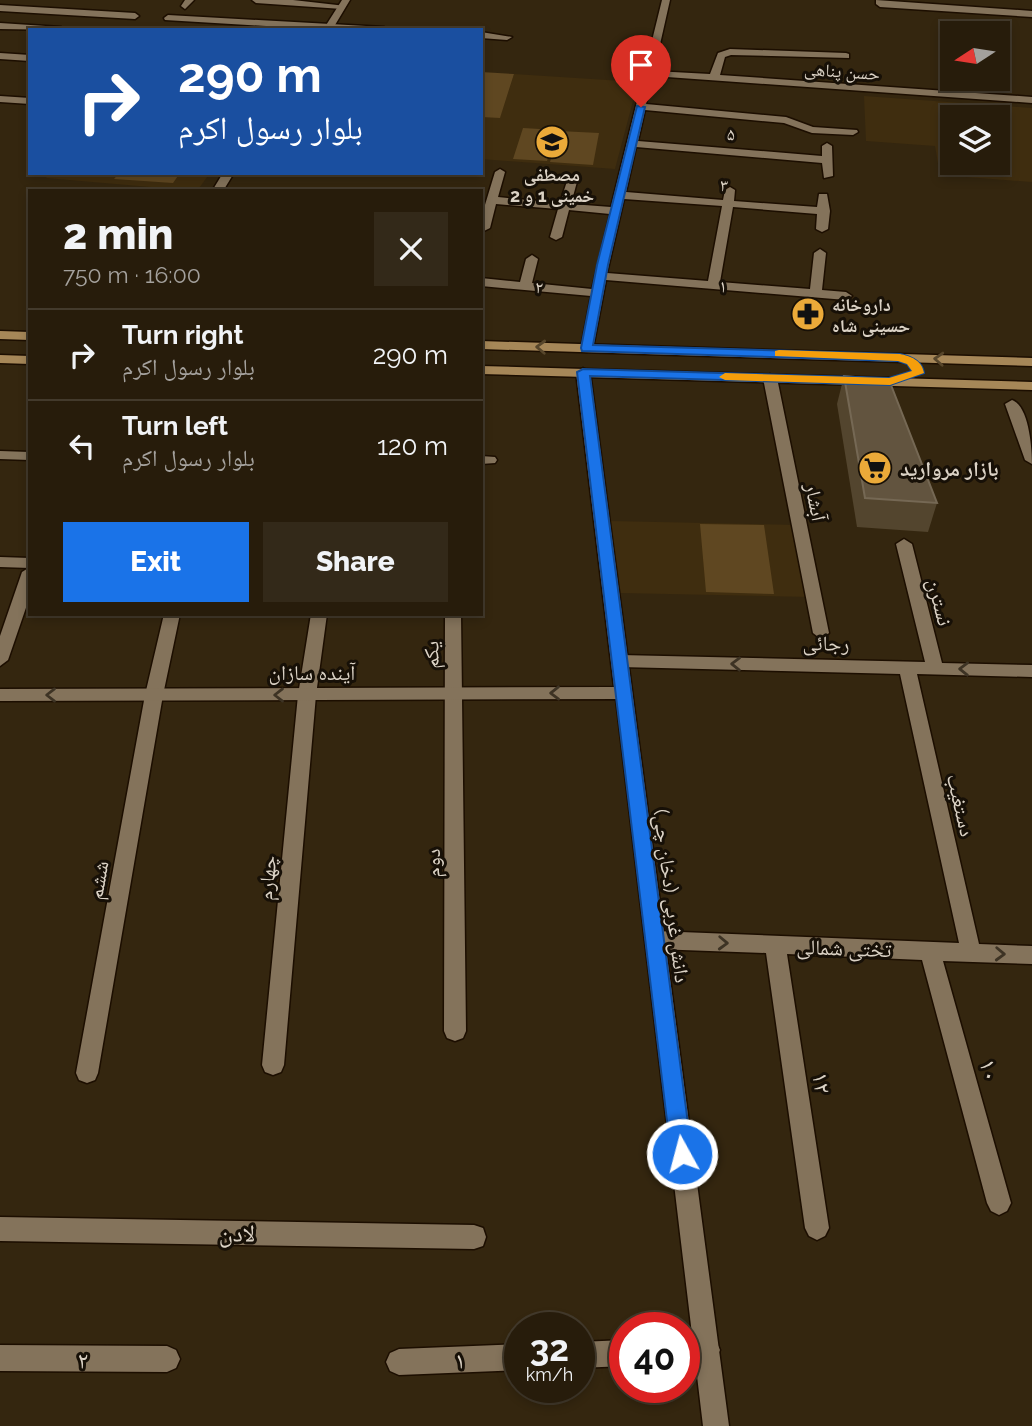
<!DOCTYPE html>
<html lang="en">
<head>
<meta charset="utf-8">
<style>
  body { margin:0; font-family:Raleway,"Noto Naskh Arabic",sans-serif; background:#332919; color:#f1f3f6; height:100vh; display:flex; flex-direction:column; font-size:26px; white-space:nowrap }
  * { box-sizing:border-box; margin:0 }
  p { font-size:23px; color:#a4a19d }
  .icon { flex:none; width:38px; height:38px; fill:none; stroke:currentColor; stroke-width:2; stroke-linecap:round; stroke-linejoin:round }
  .map { position:relative; flex:1; overflow:hidden }
  .side { position:absolute; left:28px; top:189px; width:455px; height:427px; display:flex; flex-direction:column; background:#271c0b; border-radius:0px; box-shadow:0 4px 10px #0003,0 0 0 2px #433a2c }
  .side>* { flex:none }
  .guide { position:absolute; left:28px; top:28px; width:455px; height:147px; border-radius:0px; box-shadow:0 4px 10px #0003,0 0 0 2px #433a2c; background:#1a4fa0; color:#fff; overflow:hidden }
  .needle { width:46px; rotate:258deg }
  .fabs { position:absolute; left:940px; top:21px; display:grid; gap:14px }
  .fabs a { display:grid; place-items:center; width:70px; height:70px; border-radius:0px; background:#271c0b; box-shadow:0 4px 10px #0003,0 0 0 2px #433a2c; font-size:35px }
  .speed { position:absolute; left:504px; top:1312px; display:flex; gap:14px; font-size:35px; font-weight:700; text-align:center }
  .speed>* { display:grid; place-content:center; width:91px; height:91px; border-radius:50%; background:#271c0b; box-shadow:0 4px 10px #0003,0 0 0 2px #433a2c; line-height:1 }
  .speed small { font-size:18px; font-weight:400 }
  .speed .limit { border:10px solid #d22; background:#fff; color:#111 }
  .pin { position:absolute; display:grid; place-items:center; width:60px; height:60px; color:#fff; margin:-72px -30px; border-radius:50% 50% 50% 0; rotate:-45deg; box-shadow:0 0 7px #0007 }
  .pin .icon { rotate:45deg }
  .me { position:absolute; width:77px; margin:-38px; rotate:353deg; stroke-linejoin:round; filter:drop-shadow(0 0 5px #0008) }
  .turn { display:flex; align-items:center; gap:24px; height:147px; padding:0 35px; font-size:32px }
  .turn .icon { width:91px; height:91px; stroke-width:2.5 }
  .turn b { display:block; font-size:49px; line-height:60px }
  .round { display:grid; place-items:center; flex:none; width:74px; height:74px; border-radius:0px; background:#332919 }
  .headline { display:flex; align-items:center; justify-content:space-between; height:119px; padding:0 35px }
  h1 { font-size:42px; font-weight:800; line-height:52px }
  .button { display:flex; gap:14px; margin-top:auto; padding:14px 35px }
  .button a { flex:1; height:80px; border-radius:0px; background:#1a73e8; color:#fff; font-size:28px; font-weight:800; line-height:80px; text-align:center }
  .button a+a { background:#332919; color:#f1f3f6 }
  ul { padding:0; list-style:none }
  li { display:flex; align-items:center; gap:21px; height:91px; padding:0 35px; border-top:2px solid #433a2c }
  li div { flex:1 }
  li b { display:block; font-size:26px }
  li em { font-style:normal }
  .map>svg:first-child { display:block }
</style>
</head>
<body>
<div class="map">
<svg width="1032" height="1426" viewBox="0 0 1032 1426">
  <rect width="100%" height="100%" fill="#34260f"/>
  <path fill="#3f2d0f" fill-rule="evenodd" d="M514 74 638 82 615 169 481 159V117H500Z
    M864 96 1032 108V182L940 175 935 146 866 141ZM952 117H998V163H952Z
    M50 173H210L197 191 46 178Z
    M610 521 799 525 813 597 620 593Z"/>
  <path fill="#5f4721" d="M481 72 514 74 500 118 481 117Z
    M523 128 556 130 547 161 513 159Z
    M559 131 599 133 593 165 550 162Z
    M119 173H180L173 183 114 179Z
    M700 524 764 525 774 594 706 592Z"/>
  <g fill="none" stroke-linecap="round" stroke-linejoin="round">
    <defs>
      <path id="minor" d="M185 0H194L185 9 181 6Z
        M252 0H293L346 6 342 9 256 3Z
        M662 0H670L654 71 710 74 718 53 730 49 846 53 849 54V58L731 55 725 57 720 75 1032 97V103L653 76 646 104 786 117 813 127 857 130 858 132 853 135 812 133 784 123 645 110 638 141 822 156V146L827 143 832 146 833 176 824 178 822 163 636 147 626 192 723 200 725 190 730 187 735 190 734 201 817 207 819 194H827L830 211 828 229 822 232 816 229 817 214 733 207 720 282 810 289 814 253 820 249 826 253 822 290 846 292 852 296 846 300 606 280 593 348 587 352 582 351 581 348 591 296 481 286V278L520 282 526 259 532 255 538 259 532 283 592 289 610 214 569 210 562 237 556 240 550 237 558 209 496 204 490 228 484 231H481V218L495 172 500 169 505 172 498 197 560 203 568 178 573 175 578 178 571 204 611 207ZM624 199 722 206 708 281 607 273Z
        M876 0 1032 11V17L880 7 876 4Z
        M0 5 135 13 139 16 135 19 0 11Z
        M168 15 384 27 388 30H331L165 20 164 18Z
        M0 23 61 27 65 30 0 29Z
        M481 32 512 37 507 40 481 38Z
        M0 53 30 55V61L0 59Z
        M0 96 30 98V104L0 102Z
        M770 374 777 378 829 633 821 639 813 633 763 378Z
        M1012 400C1029 406 1032 448 1032 464L1025 460 1005 404Z
        M0 451 30 452V460L0 459Z
        M481 456 495 457 497 460 495 463 481 464Z
        M904 539 912 544 942 663 1032 665V677L917 674 979 944 1032 946V964L943 961 1011 1203 1007 1211 999 1215 991 1211 987 1203 922 960 787 954 829 1228 825 1236 817 1240 809 1236 805 1228 766 953 655 949 648 946 645 940 648 934 655 931 959 943 900 674 620 667 612 661 620 655 925 662 896 544Z
        M0 557 30 558V568L0 567Z
        M164 614H180L163 695 98 1073 95 1080 87 1083 79 1080 76 1073 145 695Z
        M311 614H327L316 695 284 1065 281 1072 273 1075 265 1072 262 1065 298 695Z
        M445 614H461L466 1031 463 1038 455 1041 447 1038 444 1031Z
        M0 1217 474 1225 483 1228 486 1237 483 1246 474 1249 0 1241Z
        M707 1337 716 1341 720 1350 716 1359 707 1363 684 1364V1338Z
        M625 1340V1366L579 1368V1342Z
        M520 1344V1370L399 1375 390 1371 386 1362 390 1353 399 1349Z
        M0 1345 167 1346 176 1350 180 1359 176 1368 167 1372 0 1371Z"/>
      <path id="tertiary" d="M342 0H350L332 30H323Z
        M223 173H234L223 191H212Z
        M583 368 590 372 729 1426H703L616 699 0 701V689L614 687 576 372Z
        M30 567V596L8 660 0 666V636L22 572Z"/>
      <path id="primary" d="M0 331 30 332V340L0 339Z
        M481 341 1032 358V366L481 349Z
        M0 355 30 356V364L0 363Z
        M481 366 1032 382V390L481 374Z"/>
    </defs>
    <use href="#minor" stroke="#1c0e00" stroke-width="3"/>
    <use href="#tertiary" stroke="#1c0e00" stroke-width="3"/>
    <use href="#primary" stroke="#1c0e00" stroke-width="3"/>
    <use href="#minor" fill="#84735b" fill-rule="evenodd"/>
    <use href="#tertiary" fill="#84735b" fill-rule="evenodd"/>
    <use href="#primary" fill="#a68758" fill-rule="evenodd"/>
  </g>
  <path fill="#53452e" d="M844 376 937 503 928 532 857 527 837 404Z"/>
  <path fill="#62543f" stroke="#756854" stroke-width="2" d="M844 376 889 380 937 503 865 498Z"/>
  <defs><path id="oneway-chevron" d="M-2-3.5L2.5 0L-2 3.5" fill="none" stroke-width="1.6" stroke-linecap="round" stroke-linejoin="round" transform="scale(1.75)"/></defs>
  <g stroke="#57462b">
    <use href="#oneway-chevron" transform="translate(541 347) rotate(-178)"/>
    <use href="#oneway-chevron" transform="translate(939 359) rotate(-177)"/>
  </g>
  <g stroke="#3d3324">
    <use href="#oneway-chevron" transform="translate(736 664) rotate(-179)"/>
    <use href="#oneway-chevron" transform="translate(964 669) rotate(-179)"/>
    <use href="#oneway-chevron" transform="translate(555 693) rotate(179)"/>
    <use href="#oneway-chevron" transform="translate(51 695) rotate(180)"/>
    <use href="#oneway-chevron" transform="translate(279 695) rotate(180)"/>
    <use href="#oneway-chevron" transform="translate(723 943) rotate(2)"/>
    <use href="#oneway-chevron" transform="translate(1000 954) rotate(2)"/>
  </g>
  <path fill="#1a73e8" stroke="#114b97" stroke-width="2" d="M637 106 645 107 608 265 593 345 900 354C910 356 922 360 924 373L890 385 590 376 692 1154 689 1161 682 1165 675 1161 671 1154 577 372 583 369 889 378 912 371 907 364 898 361 582 351 581 348 597 265Z"/>
  <path fill="#f59e0b" d="M779 350 900 354C910 356 922 360 924 373L890 385 725 380 719 377 725 373 889 378 912 371 907 364 898 361 775 356V351Z"/>
  <defs>
    <symbol id="school-disc" viewBox="-11 -11 22 22"><circle r="9.5" fill="#ebaa39" stroke="#171007"/><path d="M0-5L7-2L0 1L-7-2ZM-4 1L0 2.5L4 1V4Q0 6-4 4Z" fill="#111"/></symbol>
    <symbol id="pharmacy-disc" viewBox="-11 -11 22 22"><circle r="9.5" fill="#ebaa39" stroke="#171007"/><path d="M-2-6h4v4h4v4h-4v4h-4v-4h-4v-4h4Z" fill="#111"/></symbol>
    <symbol id="supermarket-disc" viewBox="-11 -11 22 22"><circle r="9.5" fill="#ebaa39" stroke="#171007"/><path d="M-6-5.5h2.5l.6 2H6L4.5 2H-2.5L-4.4-4H-6ZM-1.5 3.2a1.3 1.3 0 1 0 .1 0ZM3 3.2a1.3 1.3 0 1 0 .1 0Z" fill="#111"/></symbol>
  </defs>
  <g fill-rule="evenodd">
    <use href="#school-disc" x="533" y="123" width="38" height="38"/>
    <use href="#pharmacy-disc" x="789" y="295" width="38" height="38"/>
    <use href="#supermarket-disc" x="856" y="449" width="38" height="38"/>
  </g>
  <g text-anchor="middle" dominant-baseline="central" stroke-width="6" stroke-linejoin="round" paint-order="stroke">
    <g font-size="18" fill="#dbd2c5" stroke="#171007">
      <text transform="translate(842 71) rotate(4)">حسن پناهی</text>
      <text transform="translate(731 134) rotate(5)">۵</text>
      <text transform="translate(724 185) rotate(5)">۳</text>
      <text transform="translate(723 286) rotate(5)">۱</text>
      <text transform="translate(539 287) rotate(5)">۲</text>
    </g>
    <g font-size="18" font-weight="bold" fill="#dbd2c5" stroke="#171007">
      <text x="552" y="174">مصطفی<tspan x="552" dy="21">خمینی 1 و 2</tspan></text>
      <text x="832" y="304" text-anchor="start">داروخانه<tspan x="832" dy="21">حسینی شاه</tspan></text>
    </g>
    <g font-size="21" font-weight="bold" fill="#dbd2c5" stroke="#171007" text-anchor="start">
      <text x="900" y="468">بازار مروارید</text>
    </g>
    <g font-size="21" fill="#dbd2c5" stroke="#171007">
      <text transform="translate(816 502) rotate(79)">آبشار</text>
      <text transform="translate(940 602) rotate(76)">نسترن</text>
      <text transform="translate(826 643) rotate(1)">رجائی</text>
      <text transform="translate(431 655) rotate(-91)">یکم</text>
      <text x="312" y="672">آینده سازان</text>
      <text transform="translate(961 805) rotate(77)">دستغیب</text>
      <text transform="translate(432 863) rotate(-90)">دوم</text>
      <text transform="translate(267 878) rotate(-85)">چهارم</text>
      <text transform="translate(98 880) rotate(-80)">ششم</text>
      <text transform="translate(672 896) rotate(83)">دانش غربی (دخان چی)</text>
      <text transform="translate(844 948) rotate(2)">تختی شمالی</text>
    </g>
    <g font-size="24" fill="#dbd2c5" stroke="#171007">
      <text transform="translate(990 1070) rotate(75)">۱۰</text>
      <text transform="translate(822 1083) rotate(81)">۱۲</text>
      <text transform="translate(237 1233) rotate(1)">لادن</text>
      <text x="83" y="1359">۲</text>
      <text transform="translate(460 1360) rotate(-2)">۱</text>
    </g>
  </g>
</svg>
<div class="fabs">
<a><svg class="needle" viewBox="-14 -14 28 28"><path d="M0-13l5 13h-10z" fill="#e53935"/><path d="M0 13l5-13h-10z" fill="#a4a19d"/></svg></a>
<a><svg class="icon" aria-label="layers" viewBox="0 0 24 24"><path d="M12 4l9 5-9 5-9-5zM3 14l9 5 9-5"/></svg></a>
</div>
<div class="speed"><div>32<small>km/h</small></div><div class="limit">40</div></div>
<div class="pin" style="left:641px;top:107px;background:#d93025"><svg class="icon" aria-label="arrive" viewBox="0 0 24 24"><path d="M6 21V4h12l-3 4 3 4H6"/></svg></div>
<svg class="me" style="left:682px;top:1154px" viewBox="-20 -20 40 40"><circle r="17" fill="#1a73e8" stroke="#fff" stroke-width="3"/><path d="M0-11L8 9 0 5-8 9z" fill="#fff"/></svg>
<div class="guide">
<div class="turn"><svg class="icon" aria-label="right" viewBox="0 0 24 24"><path d="M7 20v-9h11M14 6l5 5-5 5"/></svg><div><b>290 m</b>بلوار رسول اکرم</div></div>
</div>
<section class="side">
<div class="headline"><div><h1>2 min</h1><p>750 m · 16:00</p></div><a class="round"><svg class="icon" aria-label="close" viewBox="0 0 24 24"><path d="M6 6l12 12M18 6L6 18"/></svg></a></div>
<ul>
<li><svg class="icon" aria-label="right" viewBox="0 0 24 24"><path d="M7 20v-9h11M14 6l5 5-5 5"/></svg><div><b>Turn right</b><p>بلوار رسول اکرم</p></div><em>290 m</em></li>
<li><svg class="icon" aria-label="left" viewBox="0 0 24 24"><path d="M17 20v-9H6M10 6l-5 5 5 5"/></svg><div><b>Turn left</b><p>بلوار رسول اکرم</p></div><em>120 m</em></li>
</ul>
<div class="button"><a>Exit</a><a>Share</a></div>
</section>
</div>
</body>
</html>
